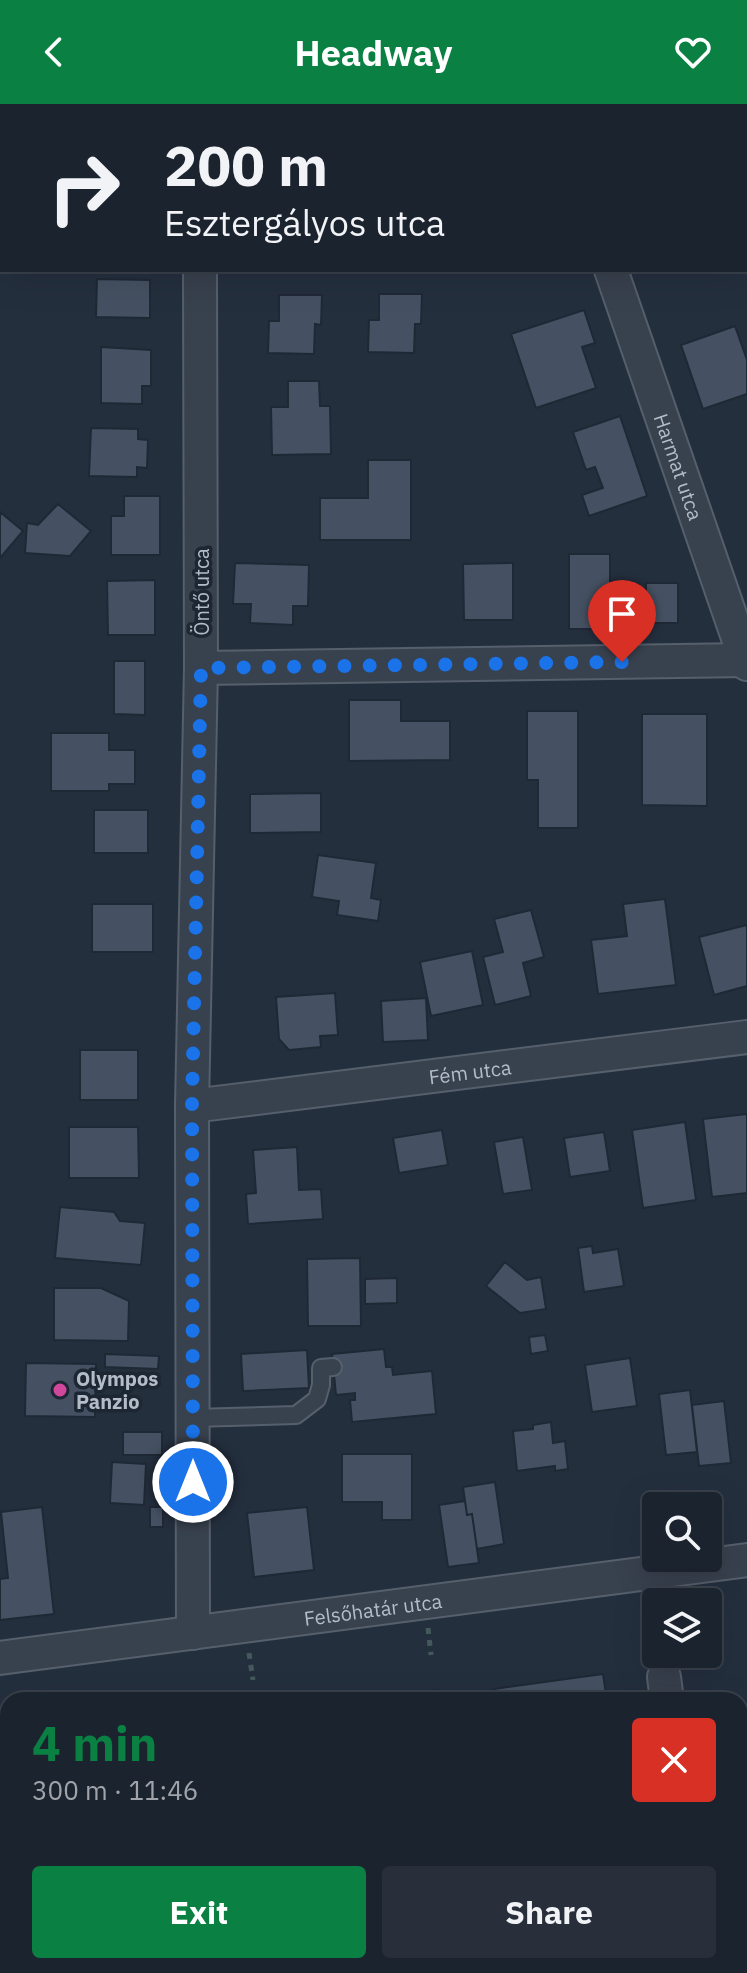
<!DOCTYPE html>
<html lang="en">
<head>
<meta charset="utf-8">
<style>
  body { margin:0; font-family:"IBM Plex Sans",sans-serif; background:#282f3a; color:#f1f3f6; height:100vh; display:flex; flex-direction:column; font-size:30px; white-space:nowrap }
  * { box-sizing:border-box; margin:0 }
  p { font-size:26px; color:#a0a4aa }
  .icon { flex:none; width:44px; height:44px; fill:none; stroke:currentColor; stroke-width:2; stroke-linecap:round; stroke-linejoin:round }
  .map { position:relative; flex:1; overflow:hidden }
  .panel { position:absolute; left:0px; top:1588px; width:748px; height:282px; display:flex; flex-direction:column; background:#1b232e; border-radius:24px 24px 0 0; box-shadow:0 8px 32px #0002,0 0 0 2px #39404a }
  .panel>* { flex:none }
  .guide { position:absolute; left:0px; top:0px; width:748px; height:168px; box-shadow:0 8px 32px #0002,0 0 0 2px #39404a; background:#1b232e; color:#f1f3f6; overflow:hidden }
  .fabs { position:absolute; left:642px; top:1388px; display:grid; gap:16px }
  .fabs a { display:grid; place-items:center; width:80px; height:80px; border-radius:8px; background:#1b232e; box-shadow:0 8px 32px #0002,0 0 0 2px #39404a; font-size:40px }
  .pin { position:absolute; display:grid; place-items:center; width:68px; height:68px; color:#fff; margin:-82px -34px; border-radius:50% 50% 50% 0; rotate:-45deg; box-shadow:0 0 8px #0007 }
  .pin .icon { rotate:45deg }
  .me { position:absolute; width:88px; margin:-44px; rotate:0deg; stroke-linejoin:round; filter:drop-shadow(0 0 6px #0008) }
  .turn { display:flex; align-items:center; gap:28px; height:168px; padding:0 32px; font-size:36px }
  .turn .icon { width:104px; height:104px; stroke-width:2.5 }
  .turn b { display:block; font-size:56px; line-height:68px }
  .round { display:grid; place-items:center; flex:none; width:84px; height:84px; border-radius:8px; background:#282f3a }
  .headline { display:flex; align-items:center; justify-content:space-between; height:136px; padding:0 32px }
  h1 { font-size:48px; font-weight:700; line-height:60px; color:#0b8043 }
  .button { display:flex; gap:16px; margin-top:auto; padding:16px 32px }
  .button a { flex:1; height:92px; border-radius:8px; background:#0b8043; color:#fff; font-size:32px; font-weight:700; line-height:92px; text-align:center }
  .button a+a { background:#282f3a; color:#f1f3f6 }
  header { display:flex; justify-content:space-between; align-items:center; height:104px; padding:0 32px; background:#0b8043; color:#fff; font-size:36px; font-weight:700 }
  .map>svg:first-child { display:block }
</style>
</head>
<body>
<header><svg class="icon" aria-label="back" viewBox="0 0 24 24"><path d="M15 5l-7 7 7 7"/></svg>Headway<svg class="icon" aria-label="heart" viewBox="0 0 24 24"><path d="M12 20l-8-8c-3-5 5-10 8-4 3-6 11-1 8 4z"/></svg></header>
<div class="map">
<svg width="747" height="1869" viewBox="0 0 747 1869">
  <rect width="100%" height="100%" fill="#242f3e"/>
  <path fill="#455162" stroke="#1f2835" stroke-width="2" d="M97 175 150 176V214L96 213Z
    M379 190H422L421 220H415L414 249 368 248 369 216H379Z
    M279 191H322L321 221 315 220 314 250 268 249 269 217H279Z
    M584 206 595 239 582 243 596 284 536 304 511 230Z
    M735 222 747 256V290L703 305 681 241Z
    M101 243 151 246V282H142V300L101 299Z
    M288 277H319L320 302H330L331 350 272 351 271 303H288Z
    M620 312 647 392 589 412 582 391 603 384 595 363 586 366 573 328Z
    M91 324 138 325V335L148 336 147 364 137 363V373L89 372Z
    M368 356H411V436H320V394H368Z
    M124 392H160V451H111V412H124Z
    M58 400 91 427 70 452 25 449 27 419 38 421Z
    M0 408 23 427 1 453 0 452Z
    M569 450H610V525H569Z
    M235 459 309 461 308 502H293V521L250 519 251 500H233Z
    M513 459V516H464L463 460Z
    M155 476V531H108L107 477Z
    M646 479H678V519H628V496H646Z
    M114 557H145V611L114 610Z
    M349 596H401V617H450V656L349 657Z
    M527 607H578V724H538V676H527Z
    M642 610H707V702L642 701Z
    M51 629H109V646H135V680H109V687H51Z
    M321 689V728L250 729V690Z
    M94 706H148V749H94Z
    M318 751 376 759 371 794 381 796 378 817 337 811 339 797 312 793Z
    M665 795 676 881 598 890 591 836 627 832 623 800Z
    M92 800H153V848H92Z
    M531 806 544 853 523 859 531 892 495 901 483 853 503 848 494 815Z
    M747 821V882L714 891 699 833Z
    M472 847 483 901 431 912 420 858Z
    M335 889 338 931 320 932 321 943 289 946 279 935 276 893Z
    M426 894 428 936 383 938 381 897Z
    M80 946H138V996H80Z
    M747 1010V1089L712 1093 703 1015Z
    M685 1018 696 1096 643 1104 632 1026Z
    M69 1023H138L139 1074H69Z
    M442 1026 448 1061 399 1069 393 1034Z
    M604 1028 610 1067 570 1073 564 1034Z
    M523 1033 532 1086 503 1090 494 1038Z
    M297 1043 299 1086 321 1085 323 1115 248 1120 246 1090 256 1089 253 1046Z
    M60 1103 114 1108 120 1117 145 1119 141 1161 55 1154Z
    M592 1142 593 1149 618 1145 624 1182 584 1188 578 1144Z
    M360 1154 361 1222H308L307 1155Z
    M505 1158 527 1176 541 1173 546 1205 520 1209 486 1182Z
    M397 1174V1199L365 1200V1175Z
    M54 1184H101L129 1197 128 1237 54 1236Z
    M545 1231 548 1247 531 1250 529 1233Z
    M384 1245 386 1263H392L393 1271 432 1267 436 1310 352 1318 350 1296H355V1289L336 1291 332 1250Z
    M307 1246 309 1284 243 1287 241 1250Z
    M105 1250 159 1252 158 1265 105 1263Z
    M630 1254 637 1302 592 1308 585 1261Z
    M26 1259 96 1260 95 1313 25 1312Z
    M690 1286 697 1348 666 1351 659 1290Z
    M724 1297 731 1359 699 1362 692 1301Z
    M551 1318 553 1339 565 1337 568 1365 555 1367V1362L517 1367 513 1327 533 1325V1321Z
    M123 1328H162V1351H123Z
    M342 1350H412V1416H382V1398H342Z
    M112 1358 146 1360 144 1401 110 1399Z
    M495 1378 504 1440 477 1445 472 1410 467 1411 463 1383Z
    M465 1397 467 1411 472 1410 479 1459 448 1463 439 1401Z
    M42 1403 54 1510 0 1516V1475L8 1474 1 1408Z
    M150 1403H163V1423H150Z
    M307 1403 314 1466 254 1473 247 1409Z
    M603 1570 607 1596H495L494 1585Z
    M436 1586 438 1596H362Z
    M8 1638V1720L0 1721V1639Z
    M0 1854H8V1862H55V1869H0Z
    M197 1862H288L289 1869H198Z
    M343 1862H445L446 1869H344Z
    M550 1862H642L643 1869H552Z"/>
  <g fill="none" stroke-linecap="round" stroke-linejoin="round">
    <defs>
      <path id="lane" d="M193 1314 296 1311 317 1295 321 1281V1264L333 1263"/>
      <g id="street">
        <path d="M199 0V2"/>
        <path d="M746 22 747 21"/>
        <path id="s1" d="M611 166 747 560"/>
        <path d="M201 564 747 556"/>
        <path id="s2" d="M192 1002 747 933"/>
        <path d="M193 1529 192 1002 201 564 200 166"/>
        <path id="s3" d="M0 1554 747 1456"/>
        <path d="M664 1573 667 1596"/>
        <path d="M107 1862 108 1869"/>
        <path d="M700 1862 701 1869"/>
      </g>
    </defs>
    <use href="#lane" stroke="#565f6c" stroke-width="20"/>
    <use href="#street" stroke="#565f6c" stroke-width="36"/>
    <path stroke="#44595c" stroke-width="5" stroke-dasharray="6 6" stroke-linecap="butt" d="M653 1495 656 1518
      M428 1524 431 1551
      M249 1549 253 1576"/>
    <use href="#lane" stroke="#38414e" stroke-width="16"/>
    <use href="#street" stroke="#38414e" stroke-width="32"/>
  </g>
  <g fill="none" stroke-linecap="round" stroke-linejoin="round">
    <path stroke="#1a73e8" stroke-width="14" stroke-dasharray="0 25.2" d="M193 1378 192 1002 201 564 622 558"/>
  </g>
  <circle fill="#d1479c" stroke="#1d2633" stroke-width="3" cx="60" cy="1286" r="8"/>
  <g text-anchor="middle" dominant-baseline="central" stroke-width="7" stroke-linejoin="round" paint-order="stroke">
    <g font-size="20" fill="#b4bcc9" stroke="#1d2633">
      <text stroke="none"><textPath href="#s1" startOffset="208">Harmat utca</textPath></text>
      <text transform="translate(201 488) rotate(-90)">Öntő utca</text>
      <text stroke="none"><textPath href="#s2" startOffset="280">Fém utca</textPath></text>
      <text stroke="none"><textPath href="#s3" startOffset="376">Felsőhatár utca</textPath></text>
    </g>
    <g font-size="20" font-weight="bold" fill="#b4bcc9" stroke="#1d2633" text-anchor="start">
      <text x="76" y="1274">Olympos<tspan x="76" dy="23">Panzio</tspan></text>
    </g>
  </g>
</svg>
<div class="fabs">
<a><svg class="icon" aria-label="search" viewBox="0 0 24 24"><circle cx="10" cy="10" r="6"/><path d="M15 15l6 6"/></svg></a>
<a><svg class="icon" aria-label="layers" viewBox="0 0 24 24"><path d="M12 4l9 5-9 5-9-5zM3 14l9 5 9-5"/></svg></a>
</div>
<div class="pin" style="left:622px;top:558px;background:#d93025"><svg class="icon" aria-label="arrive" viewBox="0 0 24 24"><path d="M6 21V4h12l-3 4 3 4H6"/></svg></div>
<svg class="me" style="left:193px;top:1378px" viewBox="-20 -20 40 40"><circle r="17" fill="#1a73e8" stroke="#fff" stroke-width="3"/><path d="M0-11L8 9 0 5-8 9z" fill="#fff"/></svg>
<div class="guide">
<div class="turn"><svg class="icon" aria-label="right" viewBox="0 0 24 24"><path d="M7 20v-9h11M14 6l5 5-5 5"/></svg><div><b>200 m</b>Esztergályos utca</div></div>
</div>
<section class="panel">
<div class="headline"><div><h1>4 min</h1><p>300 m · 11:46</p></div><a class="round" style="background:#d93025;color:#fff"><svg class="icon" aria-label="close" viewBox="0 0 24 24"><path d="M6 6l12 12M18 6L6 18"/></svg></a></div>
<div class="button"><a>Exit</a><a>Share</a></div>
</section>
</div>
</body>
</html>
